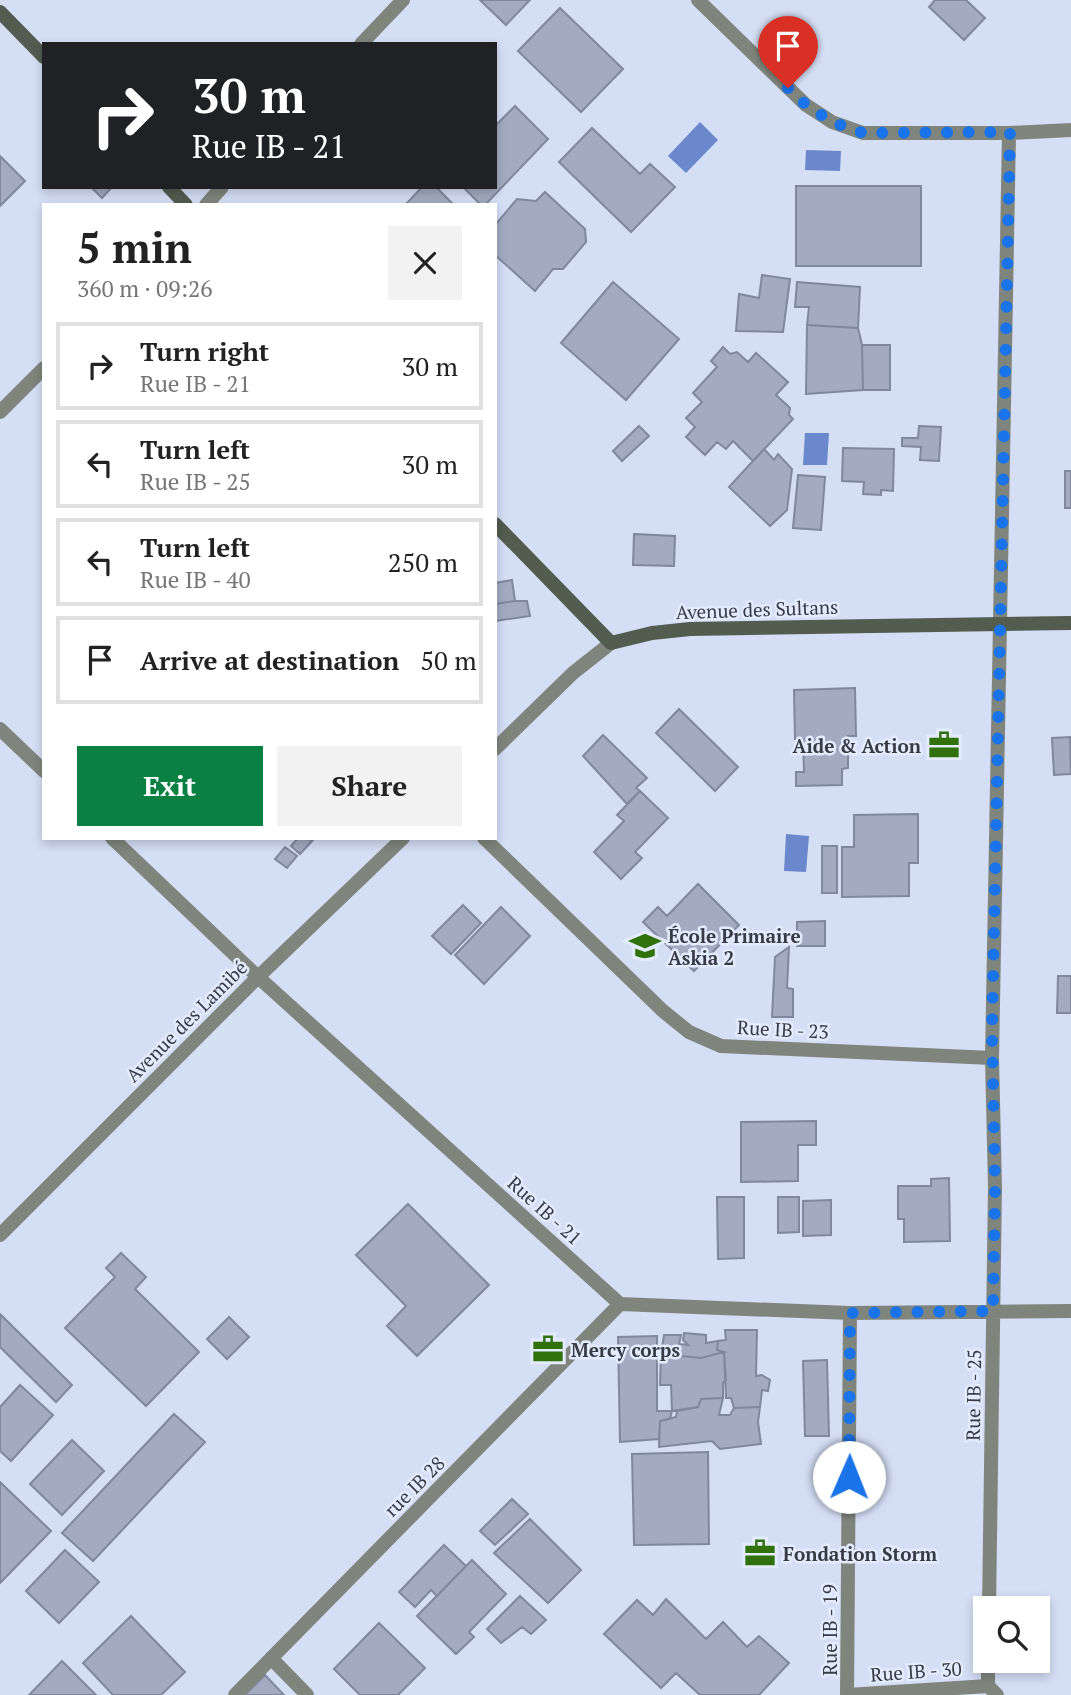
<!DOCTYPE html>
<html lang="en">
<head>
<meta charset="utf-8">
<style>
  body { margin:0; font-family:"PT Serif",serif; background:#f2f2f2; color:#222; height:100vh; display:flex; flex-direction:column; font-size:26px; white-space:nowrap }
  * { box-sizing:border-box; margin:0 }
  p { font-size:23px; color:#767676 }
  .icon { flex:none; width:38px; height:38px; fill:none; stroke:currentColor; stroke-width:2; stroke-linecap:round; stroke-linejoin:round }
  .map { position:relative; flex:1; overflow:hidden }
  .details { position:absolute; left:42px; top:203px; width:455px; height:637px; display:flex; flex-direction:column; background:#fff; border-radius:0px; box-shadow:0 4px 10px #0003 }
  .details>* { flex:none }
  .guide { position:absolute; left:42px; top:42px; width:455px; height:147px; border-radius:0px; box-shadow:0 4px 10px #0003; background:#202124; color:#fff; overflow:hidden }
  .fabs { position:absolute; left:973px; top:1596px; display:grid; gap:14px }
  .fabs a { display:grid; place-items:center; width:77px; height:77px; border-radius:0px; background:#fff; box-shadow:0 4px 10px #0003; font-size:35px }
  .pin { position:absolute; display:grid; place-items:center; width:60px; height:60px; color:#fff; margin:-72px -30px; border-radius:50% 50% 50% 0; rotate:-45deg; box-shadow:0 0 7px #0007 }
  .pin .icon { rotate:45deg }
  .me { position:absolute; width:77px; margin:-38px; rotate:1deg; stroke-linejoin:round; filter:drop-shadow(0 0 5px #0008) }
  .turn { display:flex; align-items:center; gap:24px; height:147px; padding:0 35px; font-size:32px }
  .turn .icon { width:91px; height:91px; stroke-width:2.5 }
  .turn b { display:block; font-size:49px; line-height:60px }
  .round { display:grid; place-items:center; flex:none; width:74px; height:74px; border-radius:0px; background:#f2f2f2 }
  .head { display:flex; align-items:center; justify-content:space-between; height:119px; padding:0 35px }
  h1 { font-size:42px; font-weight:700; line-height:52px }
  .primary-button { display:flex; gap:14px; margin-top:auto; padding:14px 35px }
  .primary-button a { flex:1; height:80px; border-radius:0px; background:#0b8043; color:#fff; font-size:28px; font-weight:700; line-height:80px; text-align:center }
  .primary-button a+a { background:#f2f2f2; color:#222 }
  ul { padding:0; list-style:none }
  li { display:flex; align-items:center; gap:21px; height:88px; margin:0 14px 10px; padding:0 21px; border:4px solid #e0e0e0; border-radius:0px }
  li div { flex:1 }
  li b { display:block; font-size:26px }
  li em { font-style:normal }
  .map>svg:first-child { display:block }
</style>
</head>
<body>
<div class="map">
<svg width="1071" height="1695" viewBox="0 0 1071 1695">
  <rect width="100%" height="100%" fill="#d4def5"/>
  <path fill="#6c88cd" d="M700 122 718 140 686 173 668 156Z
    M806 150 841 151 840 171 805 170Z
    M805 433H829L827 465H803Z
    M786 834 809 836 806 872 784 871Z"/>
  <path fill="#a2abc1" stroke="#7f889d" stroke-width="2" d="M480 0H530L506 25Z
    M935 0H966L985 18 964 40 929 7Z
    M560 8 623 69 581 112 518 51Z
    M515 106 548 139 485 205H481L463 187H495V126Z
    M592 128 640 174 650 164 675 187 631 232 559 162Z
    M0 156 25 181 0 206Z
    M796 186H921V266H796Z
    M91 187H112L102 198Z
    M422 187H436L454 205H405Z
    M545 192 585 229 586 242 563 269H553L535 291 495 255V225L517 199 536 201Z
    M762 275 790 279 783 332 736 331 739 294 759 298Z
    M613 282 679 339 626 400 561 343Z
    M797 282 860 287 858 328 807 325 809 307H795Z
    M807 325 858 328 862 345 863 390 806 394Z
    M862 345H890V390H863Z
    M723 347 730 354 737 352 748 362 756 353 788 382 776 395 790 408 789 415 793 419 753 461 733 441 726 449 717 442 705 455 686 437 695 427 686 418 702 402 693 393 717 367 711 361Z
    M639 426 649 436 622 461 613 451Z
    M919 426 941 427 939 461 920 460 921 447 902 446V438H918Z
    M843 448 894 449 893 491 881 490V495L863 494 864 482 842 481Z
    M764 449 774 460 778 454 792 469 787 510 770 526 729 487Z
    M1065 471H1071V508H1065Z
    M798 475 825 477 821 530 793 528Z
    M634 534 675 536 674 566 633 565Z
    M512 580 515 601 495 604V583Z
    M515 601H527L530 616 495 621V604Z
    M855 688 856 736H848V768L842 769V785L796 786V772H804L803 739H795L794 690Z
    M679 709 738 767 715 791 656 733Z
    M603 735 647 778 636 788 640 791 627 804 583 756Z
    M1070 737 1071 774 1054 775 1052 738Z
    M640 791 668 818 635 852 642 858 621 879 594 852 624 821 617 815Z
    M918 814V863H909V896L842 897V847H854V815Z
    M298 838 313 840 300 854 291 846Z
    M822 846H837V893H822Z
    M285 847 297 856 287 868 275 859Z
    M698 884 739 925 694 971 643 922 658 907 667 916Z
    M463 905 481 923 451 954 432 936Z
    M501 907 530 936 484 984 455 955Z
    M825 921V946H797V922Z
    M789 947 787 988 793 989V1017H772L775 957Z
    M1058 976H1071V1013H1057Z
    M816 1121V1145H798V1181L741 1182V1122Z
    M949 1178 950 1241 904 1242V1219H898V1186H931V1179Z
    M717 1197H744V1258L718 1259Z
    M778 1197H799V1232L778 1233Z
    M831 1200V1235L803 1236V1201Z
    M408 1204 489 1285 417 1356 387 1326 406 1306 356 1255Z
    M121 1253 146 1277 135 1289 199 1352 146 1406 65 1328 115 1277 106 1268Z
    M0 1314 72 1385 56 1402 0 1347Z
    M229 1317 249 1337 227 1359 207 1339Z
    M725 1330H757L756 1376 762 1375 770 1380 768 1391 762 1390 760 1407 734 1408 731 1398H726L724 1352 717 1350 718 1341 726 1340Z
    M684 1333 706 1335V1343L718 1341 717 1350 724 1352 701 1358 661 1354 664 1335H681L679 1344 688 1345 683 1340Z
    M657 1336V1411H672L670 1419 660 1421 659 1439 620 1442 618 1337Z
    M724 1352 726 1380 723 1383V1398L701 1399 698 1407 672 1411 671 1385H660L661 1354 701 1358Z
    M827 1360 829 1436H805L803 1361Z
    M20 1385 53 1415 11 1461 0 1451V1407Z
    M723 1398 719 1415H730L734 1408 760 1407 758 1422 761 1444 720 1449 712 1441 659 1447 660 1421 676 1417 677 1411 698 1407 701 1399Z
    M174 1414 205 1442 93 1561 62 1533Z
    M72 1440 104 1471 62 1515 30 1484Z
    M708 1452 709 1544 634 1545 632 1454Z
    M0 1482 51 1531 0 1583Z
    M512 1499 528 1514 495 1545 480 1531Z
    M530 1519 581 1570 548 1603 494 1553Z
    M444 1545 466 1566 437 1596 431 1590 415 1607 399 1592Z
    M65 1550 99 1582 59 1623 26 1591Z
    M472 1560 506 1594 469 1632 474 1637 456 1654 417 1616Z
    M520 1596 546 1620 531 1634 522 1627 501 1643 487 1629Z
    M666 1599 706 1639 723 1622 747 1647 759 1636 789 1663 759 1695H700L676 1673 661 1688 604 1634 637 1600 653 1615Z
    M131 1616 185 1672 161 1695H113L83 1663Z
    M379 1623 425 1668 398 1695H360L334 1669Z
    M62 1661 96 1695H29Z
    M265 1675 284 1695H245Z"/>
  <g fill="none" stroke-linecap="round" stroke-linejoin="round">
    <path stroke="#7f857d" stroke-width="14" d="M698 0 806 105 832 122 863 133H1009L1071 130
      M361 44 403 0
      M206 205 222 187
      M0 412 44 368
      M0 729 44 771
      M495 749 573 673 611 643
      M112 838 258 977 620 1304 850 1313 1071 1311
      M484 838 663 1011 689 1032 721 1046 992 1058
      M0 1235 258 977 403 838
      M989 1608 995 1187 992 1058 1009 133
      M271 1658 307 1695
      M988 1661V1686L997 1695
      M235 1695 620 1304
      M847 1695 850 1313
      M847 1695 988 1686"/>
    <path stroke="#525c4f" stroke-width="14" d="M0 12 44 57
      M169 187 186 205
      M495 524 611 643 652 633 690 629 1071 623"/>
  </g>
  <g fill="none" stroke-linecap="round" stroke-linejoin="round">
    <path stroke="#1a73e8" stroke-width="12" stroke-dasharray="0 21.6" d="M788 88 806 105 832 122 863 133 1010 132 992 1031 995 1187 993 1311 850 1313 849 1477"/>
  </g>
  <defs>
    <symbol id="office-bare" viewBox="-9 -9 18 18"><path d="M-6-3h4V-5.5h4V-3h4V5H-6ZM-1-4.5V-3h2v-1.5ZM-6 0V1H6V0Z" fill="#31710b" stroke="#e3ecfe" stroke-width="2.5" paint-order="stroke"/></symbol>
    <symbol id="school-bare" viewBox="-9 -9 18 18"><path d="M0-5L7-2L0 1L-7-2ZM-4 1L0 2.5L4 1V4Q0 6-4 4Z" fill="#31710b" stroke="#e3ecfe" stroke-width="2.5" paint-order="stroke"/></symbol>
  </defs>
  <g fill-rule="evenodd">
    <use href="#office-bare" x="922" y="723" width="44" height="44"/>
    <use href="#school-bare" x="623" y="924" width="44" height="44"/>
    <use href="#office-bare" x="526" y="1327" width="44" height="44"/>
    <use href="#office-bare" x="738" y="1531" width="44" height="44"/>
  </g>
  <g text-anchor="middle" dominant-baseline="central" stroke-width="5" stroke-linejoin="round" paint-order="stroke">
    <g font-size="19" fill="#373b44" stroke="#e3ecfe">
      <text transform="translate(757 609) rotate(-2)">Avenue des Sultans</text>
      <text transform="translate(186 1021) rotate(-45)">Avenue des Lamibé</text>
      <text transform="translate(783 1029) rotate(3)">Rue IB - 23</text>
      <text transform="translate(545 1210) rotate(42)">Rue IB - 21</text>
      <text transform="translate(973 1395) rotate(-89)">Rue IB - 25</text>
      <text transform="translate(414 1486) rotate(-45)">rue IB 28</text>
      <text transform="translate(829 1630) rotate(-90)">Rue IB - 19</text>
      <text transform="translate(916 1671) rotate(-4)">Rue IB - 30</text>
    </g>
    <g font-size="19" font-weight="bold" fill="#373b44" stroke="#e3ecfe" text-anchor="start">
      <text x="921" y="745" text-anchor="end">Aide &amp; Action</text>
      <text x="668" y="935">École Primaire<tspan x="668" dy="22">Askia 2</tspan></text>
      <text x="571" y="1349">Mercy corps</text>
      <text x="783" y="1553">Fondation Storm</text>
    </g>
  </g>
</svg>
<div class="fabs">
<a><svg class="icon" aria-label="search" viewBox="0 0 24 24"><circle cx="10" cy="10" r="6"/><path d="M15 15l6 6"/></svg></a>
</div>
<div class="pin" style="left:788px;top:88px;background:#d93025"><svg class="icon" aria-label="arrive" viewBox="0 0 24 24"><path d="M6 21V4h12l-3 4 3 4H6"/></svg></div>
<svg class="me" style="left:849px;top:1477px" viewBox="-20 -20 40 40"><circle r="19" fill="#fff"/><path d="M0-13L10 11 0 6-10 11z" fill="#1a73e8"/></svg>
<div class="guide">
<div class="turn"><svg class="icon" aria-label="right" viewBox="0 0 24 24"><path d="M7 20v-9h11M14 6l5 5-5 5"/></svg><div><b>30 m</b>Rue IB - 21</div></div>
</div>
<section class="details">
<div class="head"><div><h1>5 min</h1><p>360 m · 09:26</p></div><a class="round"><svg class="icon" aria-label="close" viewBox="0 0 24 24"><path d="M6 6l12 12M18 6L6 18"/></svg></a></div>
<ul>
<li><svg class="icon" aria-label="right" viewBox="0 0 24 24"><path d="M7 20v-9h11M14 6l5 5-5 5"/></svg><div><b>Turn right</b><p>Rue IB - 21</p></div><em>30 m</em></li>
<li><svg class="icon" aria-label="left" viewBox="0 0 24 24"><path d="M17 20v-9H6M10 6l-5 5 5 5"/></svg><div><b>Turn left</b><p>Rue IB - 25</p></div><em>30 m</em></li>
<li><svg class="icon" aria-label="left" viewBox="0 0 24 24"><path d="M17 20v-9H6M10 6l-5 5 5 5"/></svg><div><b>Turn left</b><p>Rue IB - 40</p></div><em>250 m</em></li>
<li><svg class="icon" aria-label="arrive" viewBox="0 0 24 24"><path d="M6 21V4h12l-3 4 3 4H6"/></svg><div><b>Arrive at destination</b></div><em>50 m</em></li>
</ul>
<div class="primary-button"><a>Exit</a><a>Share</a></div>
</section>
</div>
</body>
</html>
